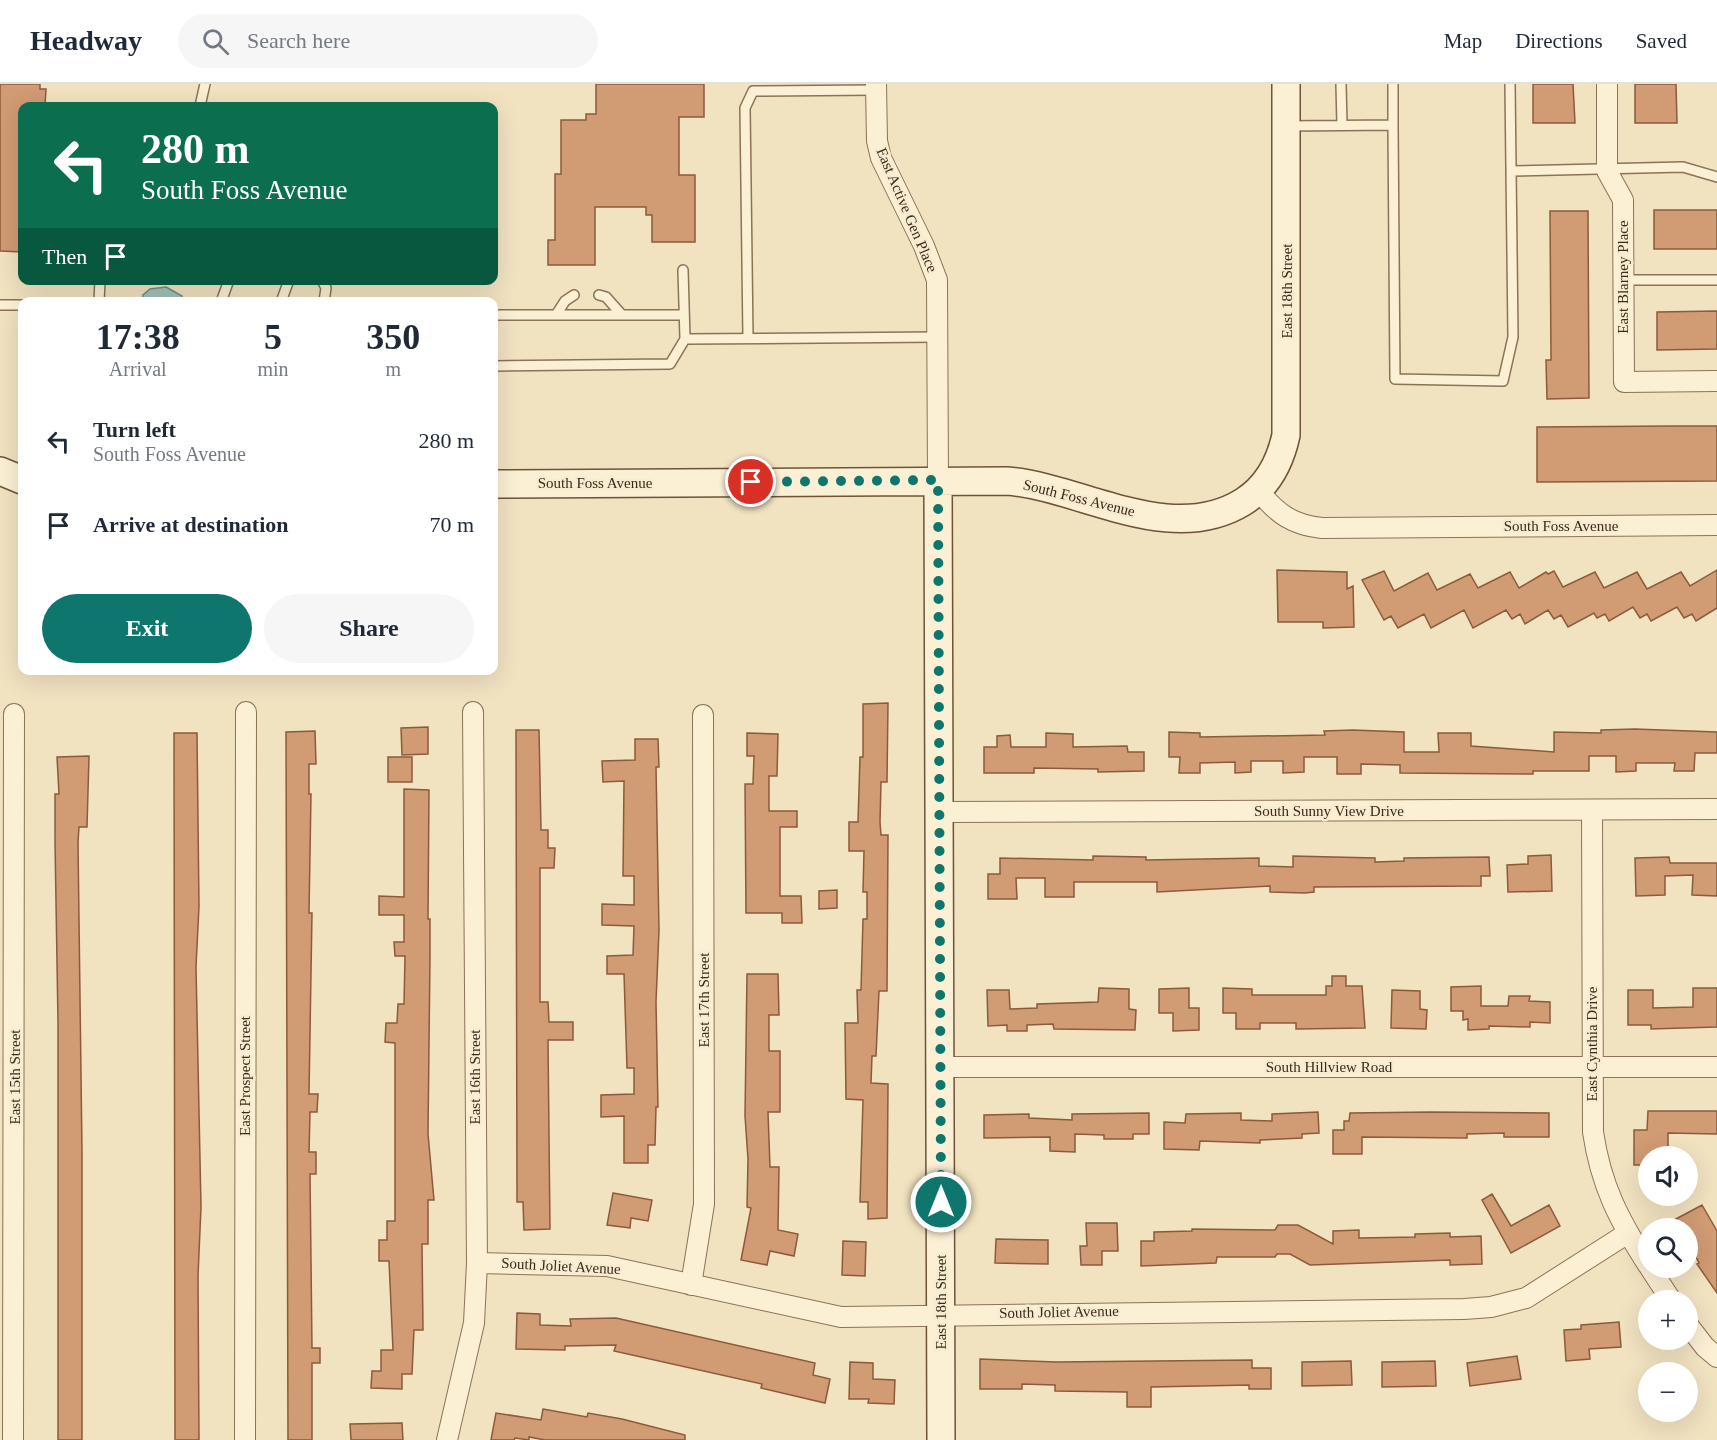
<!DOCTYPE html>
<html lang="en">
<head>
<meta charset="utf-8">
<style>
  body { margin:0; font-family:"Times New Roman",serif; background:#f6f6f7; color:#1f2937; height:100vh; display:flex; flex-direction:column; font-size:22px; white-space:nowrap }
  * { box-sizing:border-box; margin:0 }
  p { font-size:20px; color:#747a83 }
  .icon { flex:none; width:33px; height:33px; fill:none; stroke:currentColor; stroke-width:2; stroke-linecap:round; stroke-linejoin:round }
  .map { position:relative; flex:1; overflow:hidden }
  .panel { position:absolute; left:18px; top:213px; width:480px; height:378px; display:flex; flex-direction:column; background:#fff; border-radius:12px; box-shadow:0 6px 24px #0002 }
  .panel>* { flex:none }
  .top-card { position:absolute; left:18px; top:18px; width:480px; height:183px; border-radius:12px; box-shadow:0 6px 24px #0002; background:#0b6e4f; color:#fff; overflow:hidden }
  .fabs { position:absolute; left:1638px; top:1062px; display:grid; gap:12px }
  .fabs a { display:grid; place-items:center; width:60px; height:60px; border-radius:50%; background:#fff; box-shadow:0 6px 24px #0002; font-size:30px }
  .pin { position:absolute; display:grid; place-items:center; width:51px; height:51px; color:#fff; margin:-26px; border:3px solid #fff; border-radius:50%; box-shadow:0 2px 6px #0007 }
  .me { position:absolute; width:66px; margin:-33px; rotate:0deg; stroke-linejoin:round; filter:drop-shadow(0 0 4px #0008) }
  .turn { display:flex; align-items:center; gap:21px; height:126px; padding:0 24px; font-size:27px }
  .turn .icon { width:78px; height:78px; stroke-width:2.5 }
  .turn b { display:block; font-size:42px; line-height:51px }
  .then { display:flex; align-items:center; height:57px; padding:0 24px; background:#0003; gap:12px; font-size:22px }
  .eta { display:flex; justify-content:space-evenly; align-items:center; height:102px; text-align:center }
  .eta b { font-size:36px; font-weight:600; line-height:42px }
  .button { display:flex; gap:12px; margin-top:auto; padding:12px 24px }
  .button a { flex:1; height:69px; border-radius:36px; background:#0f766e; color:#fff; font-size:24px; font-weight:600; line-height:69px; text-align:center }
  .button a+a { background:#f6f6f7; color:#1f2937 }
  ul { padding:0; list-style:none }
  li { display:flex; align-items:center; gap:18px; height:84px; padding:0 24px }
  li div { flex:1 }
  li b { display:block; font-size:22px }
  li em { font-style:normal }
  header { display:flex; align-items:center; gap:36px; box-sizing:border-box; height:84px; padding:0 30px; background:#fff; border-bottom:2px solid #e0e1e3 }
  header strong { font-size:28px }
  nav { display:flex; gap:33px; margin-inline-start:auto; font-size:21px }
  .search { width:420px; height:54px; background:#f6f6f7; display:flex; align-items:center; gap:15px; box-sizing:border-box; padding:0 21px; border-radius:33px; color:#747a83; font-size:22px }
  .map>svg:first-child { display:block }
</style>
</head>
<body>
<header>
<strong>Headway</strong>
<div class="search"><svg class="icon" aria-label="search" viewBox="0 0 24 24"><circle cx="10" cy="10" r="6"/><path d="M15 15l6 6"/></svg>Search here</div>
<nav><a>Map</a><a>Directions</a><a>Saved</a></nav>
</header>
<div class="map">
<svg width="1717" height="1356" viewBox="0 0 1717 1356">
  <rect width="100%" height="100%" fill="#f1e2c0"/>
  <path fill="#a3c2b9" stroke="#6a9187" stroke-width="1.5" d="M166 203 182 212 183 217H142L143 211 150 205Z"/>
  <path fill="#d19b73" stroke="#8c5b3b" stroke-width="1.5" d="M0 0H40V5H46L45 22H22V168L0 167Z
    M596 0H704V33H679V91H695V158H652V131H646V123H595V181H548V156H555V90H561V36H586V30H596Z
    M1533 0H1573L1575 39H1533Z
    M1635 0H1676L1677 39H1635Z
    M1654 126H1717V165H1654Z
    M1550 127H1588L1589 314 1547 315 1546 276H1551Z
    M1717 227V265L1657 266V228Z
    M1671 342H1717V397L1537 398V343Z
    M1277 486 1347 488V505L1353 502 1354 543 1323 544V538H1278Z
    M1717 486V524L1696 537 1692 530 1684 534 1677 523 1651 537 1647 530 1640 534 1633 523 1609 537 1605 530 1597 534 1594 529 1568 543 1561 531 1554 535 1548 526 1525 540 1520 530 1512 535 1506 526 1473 544 1464 526 1431 544 1424 530 1398 544 1391 532 1384 536 1362 496 1384 487 1394 507 1428 489 1437 506 1470 490 1478 504 1510 488 1519 504 1546 488 1548 490 1554 487 1563 503 1595 488 1604 504 1637 488 1647 505 1681 488 1690 502Z
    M888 619 887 698H881L880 738 881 751H888L887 907H879L876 972H872L871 999 888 1000 887 1134 868 1135V1118H860L863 1016 846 1015 845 939H858L857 906H861L863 835H867V808H863L864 767H849V738H858L860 673H863V620Z
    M428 643V670L402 671 401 644Z
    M1635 645 1717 648V669H1695L1694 687H1674L1675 679H1636V687L1616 688V672H1589V687H1533V690L1400 689V681L1361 680V690H1337V673H1304V688L1283 689V677H1251V688L1235 689V678L1200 679V689H1179L1180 673H1169V648L1200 649V653L1325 651 1324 647 1353 646 1404 648V668H1439L1438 649H1471V662L1554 668V648L1601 649V646Z
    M516 646H539L541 746H548V764H555L554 784H540V918H548L549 938H573V956H548L550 1145 524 1146 523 1118H517Z
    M315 647 316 680H309V710H311L309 829H312L309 1010H318L317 1028H310L309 1068H316V1090H310L312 1264H320V1279H312V1356H288L286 648Z
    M174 649H197L199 822 196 883 201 1123 198 1192 199 1356H175Z
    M747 649 778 650 777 692H769V727H797V743H780V812H801L802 839H782V829H746L745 700H753L754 672H747Z
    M1046 649 1073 650V663L1127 662 1128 668H1144V687L1098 688V685L1034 684V689H984V663H997V652L1010 651 1011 663H1046Z
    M635 655H658L659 683H656L659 846 656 918 658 1023H656L655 1061H648V1079H624V1032L601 1033V1011L634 1010V984H627L624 890H607V872L633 871 634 842 602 841V820L634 821V792H623L624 697 603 698 602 677 635 676Z
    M89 672 87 743H79L78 758 82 1068V1356H58V938L55 758V710H59L57 673Z
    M388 673H412V698H388Z
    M404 705 429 706 428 835H430V871L428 1050 434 1116H428V1160H422L423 1246H414L412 1290H402V1305L371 1304 372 1287H381V1266H393L389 1177H379V1156H387V1137H395V959L385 958 386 939H397L398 920H404L405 872H395L394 858H404V831H379V812L404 813Z
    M1551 771 1552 807 1508 808 1507 781 1528 780V772Z
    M1093 772 1146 773V776L1259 774V782L1293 783V772L1375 774V778L1404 777V774L1489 773 1490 792H1481V802L1314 803V808L1305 809 1270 808V802L1157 808V798H1074V813H1045V794H1016L1017 815H988V790H1000V774L1093 776Z
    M1669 773 1670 779H1717V812L1692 811 1693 791 1665 792V811L1636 812 1635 774Z
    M837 806V824L819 825V807Z
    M747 890H778L779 931H769V967H780V1028H768L770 1083H779L778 1146 798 1150 794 1172 770 1167 767 1181 741 1176 751 1124 747 1123 748 1075 745 1032Z
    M1332 892H1346V902H1362L1365 944 1296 945V939H1260V945H1236V929H1223V904L1252 905V911H1326V902H1332Z
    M1481 902V922H1508L1509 912H1530L1529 917 1550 918V939L1530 938V943L1489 942V945L1468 946V935L1463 936V927H1451V903Z
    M1099 904 1129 905V925L1136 926 1135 946 1054 945 1053 940 1027 941V947H1007V941L988 942 987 906H1009L1010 925 1037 924V920L1098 918Z
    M1189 904V924H1199V946L1173 947V929H1159V905Z
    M1693 904H1717V943L1651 945V941H1628V906H1653V924L1693 923Z
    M1392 906 1420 907V925L1427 926 1426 945 1391 944Z
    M1648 1027H1717V1050L1668 1049V1072H1648V1081H1634V1046H1647Z
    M1318 1028 1319 1049 1302 1050V1054L1260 1056V1059L1200 1057 1199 1066 1164 1065V1038L1185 1039 1186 1030 1241 1029V1036L1272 1037V1030Z
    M1431 1028 1549 1029V1053H1504V1049L1467 1050V1054L1362 1053V1070H1333V1046H1344V1037H1349L1350 1029Z
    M1149 1029V1050H1133V1055H1104V1051L1075 1050V1068L1050 1067V1053L984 1054V1031L1029 1030V1034L1072 1036V1030Z
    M613 1109 652 1116 648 1137 631 1134 630 1144 607 1141Z
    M1492 1110 1511 1142 1549 1121 1560 1142 1511 1169 1482 1116Z
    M1702 1121 1717 1147V1209L1697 1180 1699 1179 1688 1158V1144H1659Z
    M1086 1139H1117L1118 1167H1102V1181H1081L1080 1162H1087Z
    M1278 1141H1298L1333 1160V1147L1359 1146V1154L1415 1153V1150L1450 1149V1153L1481 1152 1482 1180 1450 1181V1176L1310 1181 1290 1170H1277L1275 1173H1217L1216 1179 1141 1182V1157H1154V1148L1192 1147V1145L1275 1146Z
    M996 1155 1048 1156V1180L995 1179Z
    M843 1157 866 1158 865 1192 842 1191Z
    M517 1229 540 1230V1241L571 1242 570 1235 616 1234 815 1279 813 1291 830 1295 825 1319 761 1304 762 1300 614 1267 616 1261 565 1262V1266L516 1265Z
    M1619 1238 1621 1263 1589 1265 1590 1275 1566 1277 1564 1246 1581 1245V1241Z
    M1517 1272 1521 1295 1470 1302 1467 1279Z
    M980 1275 1056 1278 1252 1276V1284H1271V1305H1249V1301L1151 1303V1323H1127V1308L1055 1307V1301L1022 1300V1305H980Z
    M1351 1277 1352 1301 1302 1302V1278Z
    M1435 1277 1436 1302 1382 1303V1278Z
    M850 1278 873 1279V1295L895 1296 894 1320 868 1319 869 1315H849Z
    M543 1325 587 1333 588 1329 622 1335 685 1351V1356H545L529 1353V1356L515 1354 514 1356H491L496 1329 541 1336Z
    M402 1339 403 1356H351L350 1340Z"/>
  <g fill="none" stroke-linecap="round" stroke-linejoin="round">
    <defs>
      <path id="lane" d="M1341 0 1342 41
        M200 22 205 0
        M1393 41 1395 295 1503 297 1513 253 1510 0
        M1288 42 1393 41V0
        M1511 87 1683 83 1717 93
        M683 186 685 255 938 253
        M322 196 326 204 324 218
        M1623 196H1717
        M599 211 606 213 622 231
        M99 218 100 196
        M221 218 229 196
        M281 218 289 196
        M0 221H22
        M494 231H683
        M556 231 565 217 574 211
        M748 254 745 24 753 7 876 6
        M494 282 670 280 685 255"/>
      <path id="street" d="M876 0 877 57 881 74 924 162 937 196 938 396
        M1607 0V87L1623 116 1624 298 1717 297
        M1259 407C1277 430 1293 441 1322 444L1717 441
        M1592 726 1593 1048C1601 1102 1619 1136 1648 1181
        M940 728 1717 725
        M940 983H1717
        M477 1179 607 1182 841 1233 1464 1225 1491 1223 1526 1214 1628 1149
        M1650 1184 1671 1216
        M691 1201 704 1120 703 631
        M1688 1241 1705 1263 1717 1273
        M13 1356 14 630
        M245 1356 246 628
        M447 1356 474 1239 477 1179 473 628"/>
      <path id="secondary" d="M0 387 22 396
        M938 396 941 1356
        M494 400 1007 397C1082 403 1170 463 1243 418 1267 403 1280 379 1286 351V0"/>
    </defs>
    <use href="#lane" stroke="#8b7357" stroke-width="12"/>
    <use href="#street" stroke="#8b7357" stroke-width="22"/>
    <use href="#secondary" stroke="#6d533a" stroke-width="30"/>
    <use href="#lane" stroke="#fbefd4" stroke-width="9"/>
    <use href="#street" stroke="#fbefd4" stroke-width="20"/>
    <use href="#secondary" stroke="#fbefd4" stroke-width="27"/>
  </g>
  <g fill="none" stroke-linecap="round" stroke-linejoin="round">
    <path stroke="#0f766e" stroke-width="10" stroke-dasharray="0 18" d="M751 398 938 396 941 1118"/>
  </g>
  <g text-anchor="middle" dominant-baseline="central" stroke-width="5" stroke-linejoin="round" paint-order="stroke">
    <g font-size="15" fill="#3a2a1c" stroke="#f8ecd0">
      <text transform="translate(907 126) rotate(67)">East Active Gen Place</text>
      <text transform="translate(1623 193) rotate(-90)">East Blarney Place</text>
      <text transform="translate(1287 207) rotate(-90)">East 18th Street</text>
      <text x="595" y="399">South Foss Avenue</text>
      <text transform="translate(1079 414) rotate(14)">South Foss Avenue</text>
      <text x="1561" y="442">South Foss Avenue</text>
      <text x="1329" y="727">South Sunny View Drive</text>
      <text transform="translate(704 916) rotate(-90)">East 17th Street</text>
      <text transform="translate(1592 960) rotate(-90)">East Cynthia Drive</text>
      <text x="1329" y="983">South Hillview Road</text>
      <text transform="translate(245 992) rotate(-90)">East Prospect Street</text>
      <text transform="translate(15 993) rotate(-90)">East 15th Street</text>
      <text transform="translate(475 993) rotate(-90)">East 16th Street</text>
      <text transform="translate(561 1182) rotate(3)">South Joliet Avenue</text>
      <text transform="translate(941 1218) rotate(-90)">East 18th Street</text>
      <text transform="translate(1059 1228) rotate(-1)">South Joliet Avenue</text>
    </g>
  </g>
</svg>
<div class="fabs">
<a><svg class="icon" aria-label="sound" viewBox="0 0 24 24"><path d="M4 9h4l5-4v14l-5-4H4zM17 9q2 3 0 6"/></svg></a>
<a><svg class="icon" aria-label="search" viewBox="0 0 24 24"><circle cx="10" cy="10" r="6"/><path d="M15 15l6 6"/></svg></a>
<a>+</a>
<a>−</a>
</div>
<div class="pin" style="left:751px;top:398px;background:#d93025"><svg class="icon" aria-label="arrive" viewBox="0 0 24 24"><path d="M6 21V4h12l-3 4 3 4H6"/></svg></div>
<svg class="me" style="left:941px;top:1118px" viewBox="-20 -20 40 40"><circle r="17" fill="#0f766e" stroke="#fff" stroke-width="3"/><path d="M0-11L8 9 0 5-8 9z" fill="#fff"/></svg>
<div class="top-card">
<div class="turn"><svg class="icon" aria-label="left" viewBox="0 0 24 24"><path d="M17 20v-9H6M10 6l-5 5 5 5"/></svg><div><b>280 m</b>South Foss Avenue</div></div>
<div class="then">Then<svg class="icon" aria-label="arrive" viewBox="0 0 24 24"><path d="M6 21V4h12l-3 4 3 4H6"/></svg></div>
</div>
<section class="panel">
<div class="eta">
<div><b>17:38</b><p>Arrival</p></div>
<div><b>5</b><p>min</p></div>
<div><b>350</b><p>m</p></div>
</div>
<ul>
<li><svg class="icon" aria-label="left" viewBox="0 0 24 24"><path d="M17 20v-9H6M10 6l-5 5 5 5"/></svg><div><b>Turn left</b><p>South Foss Avenue</p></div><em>280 m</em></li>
<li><svg class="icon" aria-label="arrive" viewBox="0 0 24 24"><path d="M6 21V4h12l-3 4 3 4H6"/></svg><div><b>Arrive at destination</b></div><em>70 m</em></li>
</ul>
<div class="button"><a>Exit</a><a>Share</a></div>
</section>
</div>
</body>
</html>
